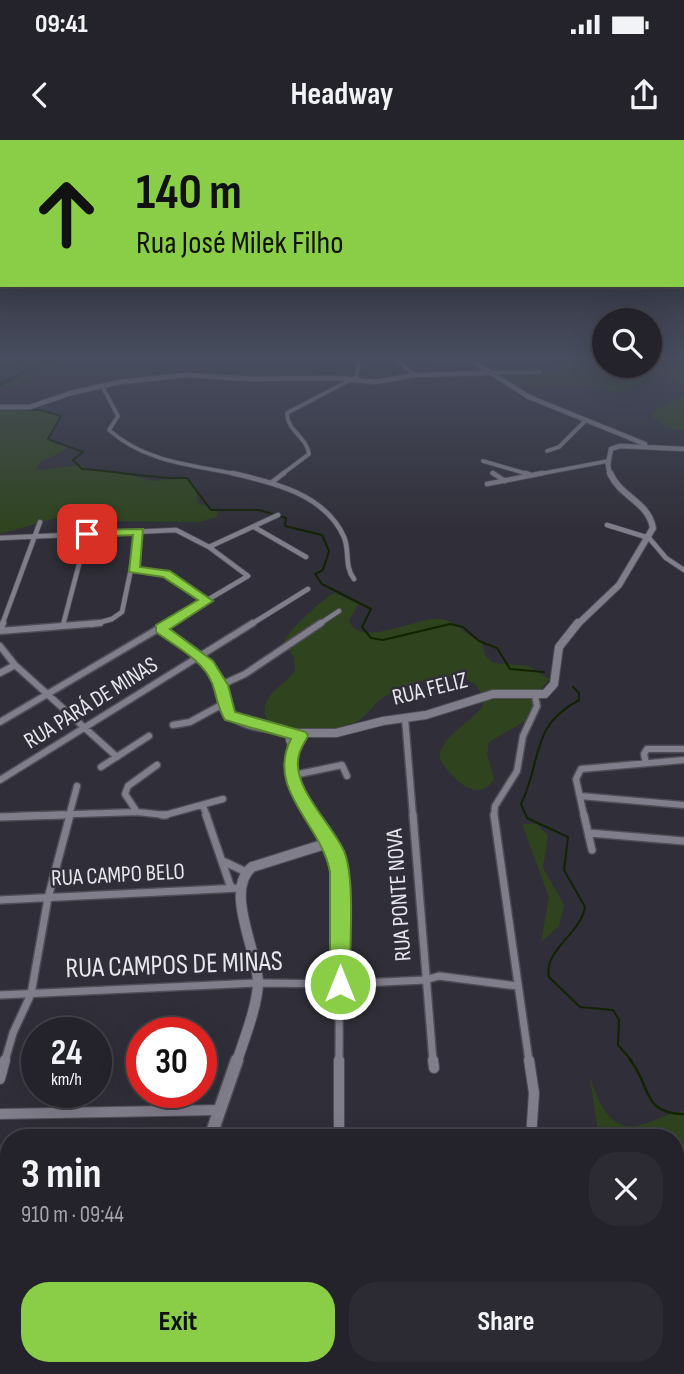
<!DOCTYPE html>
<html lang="en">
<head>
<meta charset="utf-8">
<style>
  body { margin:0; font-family:"Sofia Sans Condensed",sans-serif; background:#2c2b33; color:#f1f3f6; height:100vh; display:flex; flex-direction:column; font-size:26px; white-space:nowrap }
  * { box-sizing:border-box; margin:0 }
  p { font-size:23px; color:#a3a4a9 }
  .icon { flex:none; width:38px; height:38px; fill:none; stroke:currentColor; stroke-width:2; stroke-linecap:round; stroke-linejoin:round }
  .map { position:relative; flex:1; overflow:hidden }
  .drawer { position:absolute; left:0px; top:989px; width:684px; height:247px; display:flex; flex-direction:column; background:#24232b; border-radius:28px 28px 0 0; box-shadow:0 7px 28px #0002,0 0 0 2px #414047 }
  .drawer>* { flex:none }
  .hud { position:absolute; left:0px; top:0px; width:684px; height:147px; box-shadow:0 7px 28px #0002,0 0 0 2px #414047; background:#8ace47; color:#111; overflow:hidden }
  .tools { position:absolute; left:592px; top:168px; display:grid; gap:14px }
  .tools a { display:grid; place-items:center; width:70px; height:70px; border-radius:50%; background:#24232b; box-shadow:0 7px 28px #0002,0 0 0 2px #414047; font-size:35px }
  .speed { position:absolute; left:21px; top:877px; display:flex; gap:14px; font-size:35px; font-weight:700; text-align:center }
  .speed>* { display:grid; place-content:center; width:91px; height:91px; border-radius:50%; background:#24232b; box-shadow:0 7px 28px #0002,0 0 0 2px #414047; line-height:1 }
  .speed small { font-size:18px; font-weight:400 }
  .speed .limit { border:10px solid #d22; background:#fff; color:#111 }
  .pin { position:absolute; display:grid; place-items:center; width:60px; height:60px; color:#fff; margin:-30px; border-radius:14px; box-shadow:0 4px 10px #0006 }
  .me { position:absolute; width:77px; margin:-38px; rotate:0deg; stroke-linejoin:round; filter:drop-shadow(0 0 5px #0008) }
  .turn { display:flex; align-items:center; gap:24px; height:147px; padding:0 21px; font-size:32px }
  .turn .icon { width:91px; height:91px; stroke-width:2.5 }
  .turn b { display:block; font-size:49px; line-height:60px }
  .round { display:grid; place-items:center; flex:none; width:74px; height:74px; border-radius:28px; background:#2c2b33 }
  .summary { display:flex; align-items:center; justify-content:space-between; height:119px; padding:0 21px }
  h1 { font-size:42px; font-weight:700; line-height:52px }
  .primary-button { display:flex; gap:14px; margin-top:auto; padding:14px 21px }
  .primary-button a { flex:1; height:80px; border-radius:28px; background:#8ace47; color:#111; font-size:28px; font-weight:700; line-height:80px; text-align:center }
  .primary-button a+a { background:#2c2b33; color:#f1f3f6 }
  .status { display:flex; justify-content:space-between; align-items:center; height:49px; padding:0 35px; background:#24232b; direction:ltr }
  .status svg { height:19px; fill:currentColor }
  header { display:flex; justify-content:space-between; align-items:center; height:91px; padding:0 21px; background:#24232b; font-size:32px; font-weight:700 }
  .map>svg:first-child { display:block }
</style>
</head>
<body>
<div class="status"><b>09:41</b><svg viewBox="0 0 49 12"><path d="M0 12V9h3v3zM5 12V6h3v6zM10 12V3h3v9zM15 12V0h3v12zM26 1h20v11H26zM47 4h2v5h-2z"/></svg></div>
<header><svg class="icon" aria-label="back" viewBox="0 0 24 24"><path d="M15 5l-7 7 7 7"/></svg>Headway<svg class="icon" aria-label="share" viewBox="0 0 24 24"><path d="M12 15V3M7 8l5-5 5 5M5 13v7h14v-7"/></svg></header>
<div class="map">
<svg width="684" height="1234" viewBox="0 0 684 1234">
  <rect width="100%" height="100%" fill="#302f39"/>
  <path fill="#2f441e" d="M0 217H90L101 221 94 222 76 218 74 221 80 224 76 227 66 223 53 226 49 221 24 229 31 240 10 248 0 245V241L20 229 13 225 0 226Z
    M545 217H604V226H649V217H684V245L667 236 657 237 622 253 591 245 515 246 496 236 552 233 556 229Z
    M684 256V290L666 287 651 276 658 268Z
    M0 269 41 270 62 276 48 297 56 305H69L62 312 40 322 37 330 82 325 84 329 123 333 153 341 188 338 196 349 198 363 218 371 217 377 200 382 88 381 60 377 0 394Z
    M335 453 358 464 349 481C360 510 418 476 440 479 456 481 466 496 482 502L485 515 493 523 528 526 549 539 538 553 525 581 489 602 487 614 494 639C478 666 450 637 440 619 436 599 473 582 483 565 483 517 406 542 384 557 373 563 368 576 356 582 333 592 287 597 267 580 257 556 284 547 295 530L294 517 284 503C284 494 327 455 335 453Z
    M522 684H536L548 695 543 728 564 765 559 786 541 802 549 757Z
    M589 933C594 953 608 992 636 986 652 983 668 973 684 971V1130L680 1141 676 1195V998L599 997Z
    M411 1227H665L661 1234H417Z"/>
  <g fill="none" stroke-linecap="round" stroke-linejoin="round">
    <path stroke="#122302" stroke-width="2" d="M19 269 40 270 61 276 48 299 83 312 73 320 82 329C118 331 151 339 187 338L211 370H259L286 378 285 386 322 395 329 411 323 430 315 434 322 444 371 469 362 487 371 498 383 500 450 484 463 487 479 501 497 508 510 529 544 532
      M573 547 579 553V560C529 587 543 619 521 664L527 678 568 697 564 730 585 767C581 794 543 810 549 837L580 867 613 870 619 880 618 905 632 921"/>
    <path stroke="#122302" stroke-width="2.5" d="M630 920C651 944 641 974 684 974"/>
    <path fill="#122302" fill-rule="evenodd" d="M56 217H67L41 225 0 247V242L37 223Z"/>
    <defs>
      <path id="minor-far4" d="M393 217 415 235
        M435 221 468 219
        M489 233 540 232
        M102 246 118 276 109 290C146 323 194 325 240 335
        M547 311 559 307 585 281
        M483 321 531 335
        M492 333 495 335
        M281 335 309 314C307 297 287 291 287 273L356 237 359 226 356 217
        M534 335 608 321"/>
      <path id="minor-far3" d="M232 333C272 342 325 354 344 397 350 411 344 426 354 439
        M493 333 505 341
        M526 333 531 335
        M271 343 284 333
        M487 344 543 333
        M607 385 649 398 666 418 684 430
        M254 387 306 417
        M0 398 176 390 209 407 248 436 165 485
        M209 407 278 375
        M133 430 166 433 207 461
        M2 485 40 382
        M63 485 87 394
        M91 485 112 479 122 472 139 391
        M250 485 308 449
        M318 485 339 471"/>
      <path id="minor-far2" d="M160 488C179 501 202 512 214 533 222 546 219 567 232 577 249 590 275 589 295 593
        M0 490 3 483
        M0 491 100 483
        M0 506 15 525 117 617
        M0 533 15 525
        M221 545 245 534 321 483
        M405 578 413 676
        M0 582 168 483
        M173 585 190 582 223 564
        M646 623 644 614 647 609H684
        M101 627 149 596
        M294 635 342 625 347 636
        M0 640 253 483
        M580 656 684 665
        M203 666 207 676
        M137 672 125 654 128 646 157 625
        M15 676 137 672 165 675 223 659
        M69 676 77 646
        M494 676 495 666 517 631 523 596 537 566 535 556
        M584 676 576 639 581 629 684 620"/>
      <path id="minor-far1" d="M162 675H166
        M206 675 231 748
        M413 675 433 921
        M494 675 529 921
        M584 675 592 710
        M0 677 63 675
        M589 693 684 701
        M327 700 336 713 340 731 339 921
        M225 722 246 732
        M0 760 239 748
        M0 855 258 843 340 844 425 840 439 836 517 846
        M5 921 13 893 31 854 48 758 70 675"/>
      <path id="minor" d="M433 920 434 928
        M529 920 534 953 531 998
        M0 939 5 920
        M0 974 219 970
        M339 998V920
        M0 1120H9
        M431 1227 445 1234
        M282 1234 284 1227"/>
      <path id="tertiary-far4" d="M466 217 529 257 645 304
        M0 267H30L71 253 120 242 187 235 252 239 336 238 375 242 415 235 486 233
        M610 335 608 325 611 309 620 306 684 309"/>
      <path id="tertiary-far3" d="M577 485 619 445 653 388C648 361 620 357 610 333"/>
      <path id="tertiary-far2" d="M299 595V601L290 600 295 593H336L383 581 426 575 493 554H545L554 544 559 507 578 483
        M291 601 296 642 313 676"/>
      <path id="tertiary-far1" d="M237 921C244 900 258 864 258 842 257 810 224 750 252 727L322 705 327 700 312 675"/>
      <path id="tertiary" d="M210 998 237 920
        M162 1227V1234"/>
    </defs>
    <use href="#minor-far4" stroke="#4e4d56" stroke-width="5"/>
    <use href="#minor-far3" stroke="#4e4d56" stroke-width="6"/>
    <use href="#minor-far2" stroke="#4e4d56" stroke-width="9"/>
    <use href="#minor-far1" stroke="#4e4d56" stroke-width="10"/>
    <use href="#minor" stroke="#4e4d56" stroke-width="12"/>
    <use href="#tertiary-far4" stroke="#4e4d56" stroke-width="6"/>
    <use href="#tertiary-far3" stroke="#4e4d56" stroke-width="8"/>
    <use href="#tertiary-far2" stroke="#4e4d56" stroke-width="10"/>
    <use href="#tertiary-far1" stroke="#4e4d56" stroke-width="12"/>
    <use href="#tertiary" stroke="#4e4d56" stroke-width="15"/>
    <use href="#minor-far4" stroke="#807e8b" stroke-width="3.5"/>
    <use href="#minor-far3" stroke="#807e8b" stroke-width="4.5"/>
    <use href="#minor-far2" stroke="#807e8b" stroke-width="6"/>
    <use href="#minor-far1" stroke="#807e8b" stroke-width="7"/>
    <use href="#minor" stroke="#807e8b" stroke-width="10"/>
    <use href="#tertiary-far4" stroke="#807e8b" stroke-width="4.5"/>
    <use href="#tertiary-far3" stroke="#807e8b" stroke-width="6"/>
    <use href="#tertiary-far2" stroke="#807e8b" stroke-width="8"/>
    <use href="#tertiary-far1" stroke="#807e8b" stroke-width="10"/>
    <use href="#tertiary" stroke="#807e8b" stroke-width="12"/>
  </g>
  <linearGradient id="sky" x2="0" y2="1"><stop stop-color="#1a1a1f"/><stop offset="0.56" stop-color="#484d5f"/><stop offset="1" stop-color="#484d5f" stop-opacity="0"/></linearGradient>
  <rect width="684" height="390" fill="url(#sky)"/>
  <path fill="#8ace47" stroke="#5a862e" stroke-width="2" d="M143 389 140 427 170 431 213 461 170 489 213 521 228 545 235 572 306 592 308 596C305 602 300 609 299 615 290 646 333 685 344 711 356 739 349 811 350 844L347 852 340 854 332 852 330 844V732C322 685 265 650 291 599L225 580C217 567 217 556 212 543 203 520 175 506 156 492V485L198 460 163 437 129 432 133 395 87 397 81 394 87 390Z"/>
  <g text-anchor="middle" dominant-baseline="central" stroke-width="5" stroke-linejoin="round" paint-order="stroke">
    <g font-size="23" fill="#e6e6ed" stroke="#302f39">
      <text transform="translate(430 549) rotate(-14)">RUA FELIZ</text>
      <text transform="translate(91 563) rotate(-32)">RUA PARÁ DE MINAS</text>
      <text transform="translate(118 735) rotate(-3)">RUA CAMPO BELO</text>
      <text transform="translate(399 755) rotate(-94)">RUA PONTE NOVA</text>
    </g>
    <g font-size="28" fill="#e6e6ed" stroke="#302f39">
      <text transform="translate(174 825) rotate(-2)">RUA CAMPOS DE MINAS</text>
    </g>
  </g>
</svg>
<div class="tools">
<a><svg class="icon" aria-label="search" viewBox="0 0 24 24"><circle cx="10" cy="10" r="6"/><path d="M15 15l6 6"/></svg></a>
</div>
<div class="speed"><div>24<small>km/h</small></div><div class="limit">30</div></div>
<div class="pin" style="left:87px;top:394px;background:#d93025"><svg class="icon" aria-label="arrive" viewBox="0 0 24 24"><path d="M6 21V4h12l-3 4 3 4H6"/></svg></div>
<svg class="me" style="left:340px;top:844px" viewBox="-20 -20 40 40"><circle r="17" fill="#8ace47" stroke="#fff" stroke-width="3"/><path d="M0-11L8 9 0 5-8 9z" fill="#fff"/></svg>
<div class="hud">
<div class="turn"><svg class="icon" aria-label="ahead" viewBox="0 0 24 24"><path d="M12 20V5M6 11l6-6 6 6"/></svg><div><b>140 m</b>Rua José Milek Filho</div></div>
</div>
<section class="drawer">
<div class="summary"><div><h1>3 min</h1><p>910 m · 09:44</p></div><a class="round"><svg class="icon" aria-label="close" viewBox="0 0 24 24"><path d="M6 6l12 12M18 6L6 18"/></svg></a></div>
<div class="primary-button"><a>Exit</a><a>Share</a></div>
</section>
</div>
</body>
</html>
